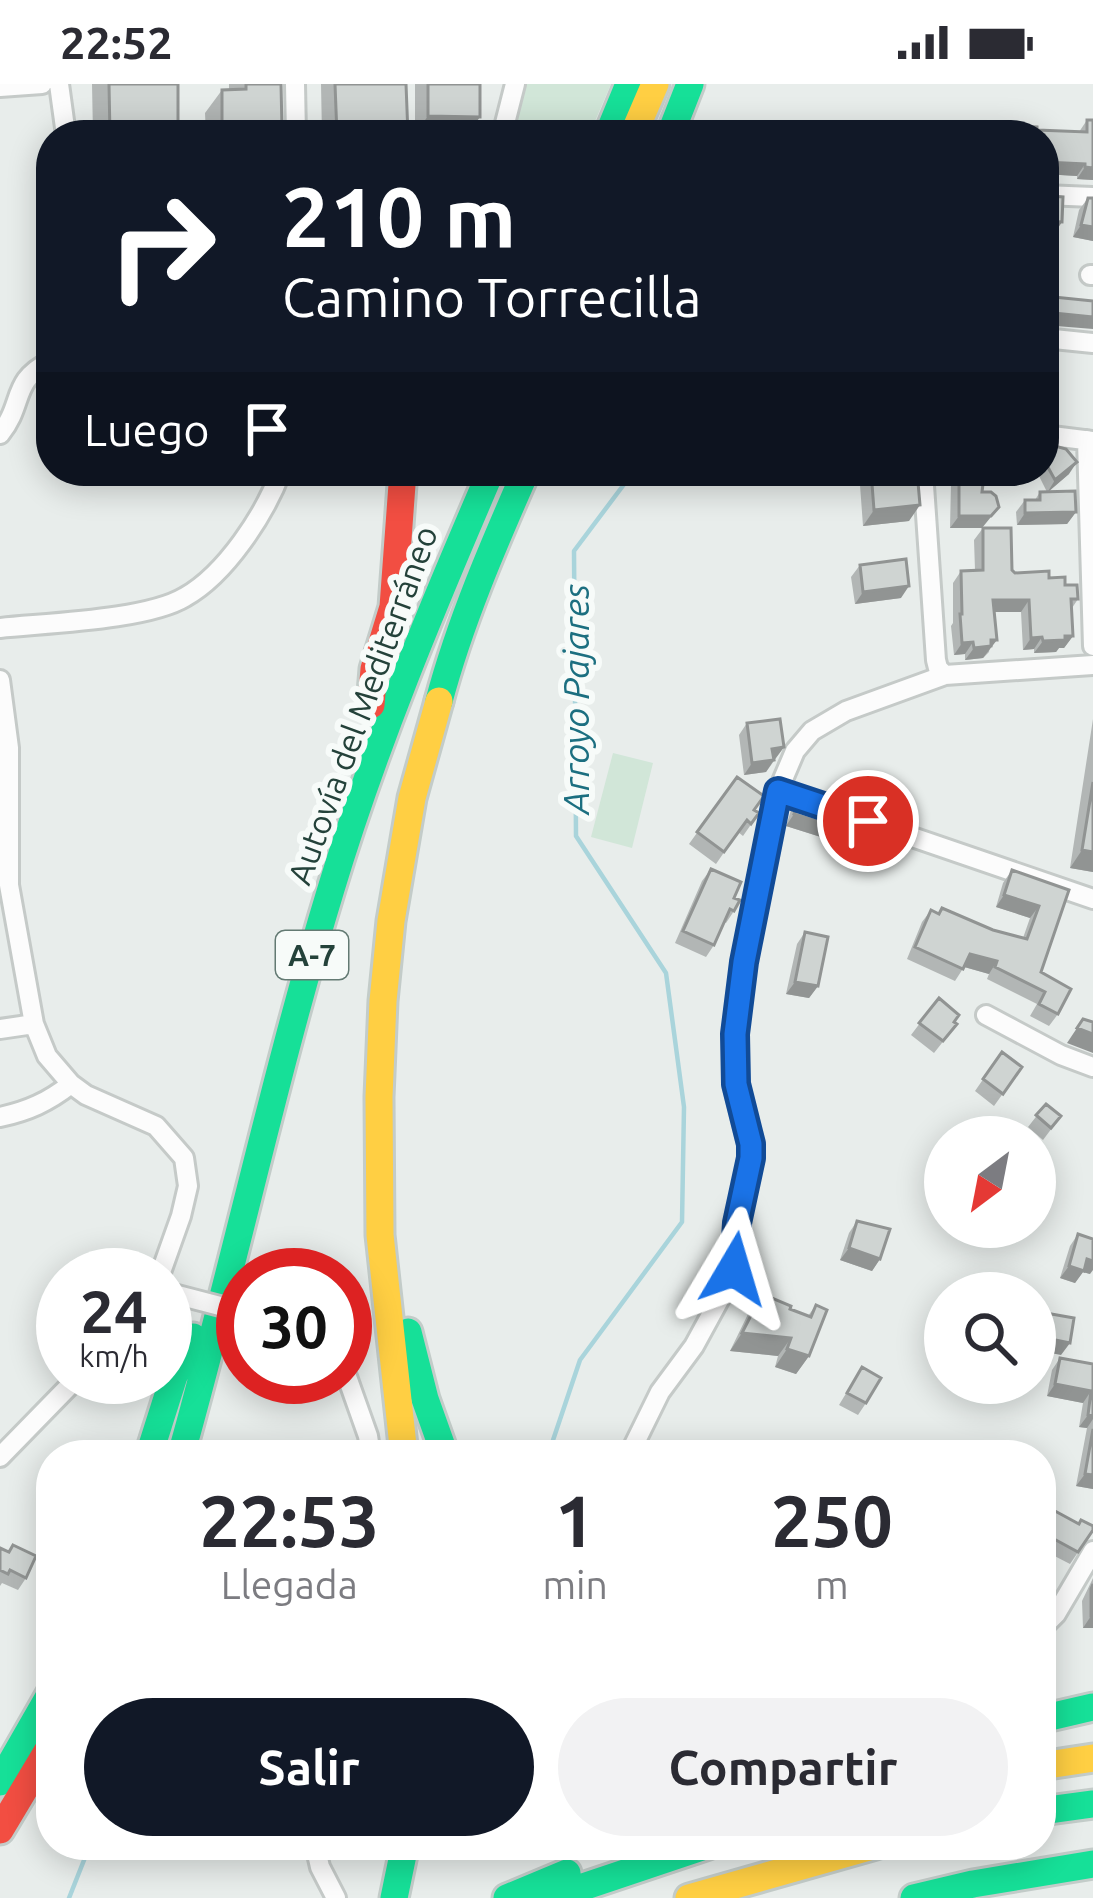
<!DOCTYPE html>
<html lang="es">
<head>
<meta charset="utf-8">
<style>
  body { margin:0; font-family:Ubuntu,sans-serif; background:#f2f2f3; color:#2b2b33; height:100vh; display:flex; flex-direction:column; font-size:45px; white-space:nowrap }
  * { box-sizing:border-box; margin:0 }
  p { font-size:39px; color:#7c7c81 }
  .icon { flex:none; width:66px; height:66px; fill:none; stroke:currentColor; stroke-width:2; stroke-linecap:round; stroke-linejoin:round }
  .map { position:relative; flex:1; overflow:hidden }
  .drawer { position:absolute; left:36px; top:1356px; width:1020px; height:420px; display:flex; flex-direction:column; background:#fff; border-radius:48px; box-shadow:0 6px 30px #0003 }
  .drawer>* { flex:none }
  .banner { position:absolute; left:36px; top:36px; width:1023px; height:366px; border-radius:48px; box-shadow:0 6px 30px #0003; background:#111827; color:#fff; overflow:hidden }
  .needle { width:78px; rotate:212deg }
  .fabs { position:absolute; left:924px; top:1032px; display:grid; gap:24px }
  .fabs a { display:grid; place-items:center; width:132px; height:132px; border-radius:50%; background:#fff; box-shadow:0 6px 30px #0003; font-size:60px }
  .speed { position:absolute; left:36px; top:1164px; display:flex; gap:24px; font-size:60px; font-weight:700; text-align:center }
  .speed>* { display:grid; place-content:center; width:156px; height:156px; border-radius:50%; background:#fff; box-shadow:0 6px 30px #0003; line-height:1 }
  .speed small { font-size:30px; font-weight:400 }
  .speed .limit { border:18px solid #d22; background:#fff; color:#111 }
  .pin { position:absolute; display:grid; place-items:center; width:102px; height:102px; color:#fff; margin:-51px; border:6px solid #fff; border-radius:50%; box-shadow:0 3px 12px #0007 }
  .me { position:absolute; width:132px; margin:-66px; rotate:7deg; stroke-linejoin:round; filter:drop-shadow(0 0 9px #0008) }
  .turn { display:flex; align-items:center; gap:42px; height:252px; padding:0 48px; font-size:54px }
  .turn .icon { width:156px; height:156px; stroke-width:2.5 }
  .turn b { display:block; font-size:84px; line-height:102px }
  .then { display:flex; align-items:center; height:114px; padding:0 48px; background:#0003; gap:24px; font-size:45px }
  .eta { display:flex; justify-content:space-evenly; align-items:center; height:204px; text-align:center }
  .eta b { font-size:72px; font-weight:600; line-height:84px }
  .action { display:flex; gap:24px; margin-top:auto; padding:24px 48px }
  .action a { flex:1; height:138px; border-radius:72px; background:#111827; color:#fff; font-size:48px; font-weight:600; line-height:138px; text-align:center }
  .action a+a { background:#f2f2f3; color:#2b2b33 }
  .status { display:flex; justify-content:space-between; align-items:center; height:84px; padding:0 60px; background:#fff; direction:ltr }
  .status svg { height:33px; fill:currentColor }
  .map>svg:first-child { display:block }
</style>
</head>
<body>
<div class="status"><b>22:52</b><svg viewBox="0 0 49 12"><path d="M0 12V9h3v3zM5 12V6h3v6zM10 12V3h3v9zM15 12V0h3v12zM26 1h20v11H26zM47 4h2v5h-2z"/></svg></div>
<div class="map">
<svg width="1093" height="1814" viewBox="0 0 1093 1814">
  <rect width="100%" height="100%" fill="#e8edeb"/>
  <path fill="#d1e6d8" d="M522 0H611L589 51H510Z
    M613 669 653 679 632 764 591 753Z"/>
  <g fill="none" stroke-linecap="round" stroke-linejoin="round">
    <path stroke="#a9d4db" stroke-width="4.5" d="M548 1371 580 1276 682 1138 684 1023 666 889 576 752 574 467 634 387
      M69 1814 90 1761"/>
    <defs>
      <path id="street" d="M59 0 66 51
        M295 0 296 51
        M0 3 42 0
        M502 51 515 0
        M1044 111 1093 113
        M1090 191H1093
        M1044 254 1093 259
        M0 350C25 319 10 297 51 277
        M1044 351 1093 357
        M1087 356 1093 562
        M923 387 936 576 938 584 945 591
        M0 544C47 539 147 536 185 513 226 490 265 430 281 387
        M0 596 9 664V801L34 940 47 972 71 1000 86 1011 156 1042 184 1074 188 1102 181 1132 160 1191
        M778 707 1093 815
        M986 931 1061 971 1093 983
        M0 945 34 940
        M0 1033C28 1027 48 1018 71 1000
        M345 1287 368 1352 371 1371
        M629 1371 660 1308 694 1262 730 1196 737 1139 751 1074V1060L736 1000 735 950 744 878 778 707 795 667 812 647 846 627 945 591 1093 581
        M0 1373 78 1293
        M1041 1545 1056 1530 1093 1467
        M315 1761 320 1783 336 1814"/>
      <path id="fast" d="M608 51 629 0
        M670 51 690 0
        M439 617C460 538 493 462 526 387
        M408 1248 425 1315 445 1371
        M149 1371 174 1292 193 1253
        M181 1371C234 1183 274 992 331 805 374 662 432 524 491 387
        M1041 1635 1093 1623
        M0 1698 51 1609
        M1041 1727 1093 1720
        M394 1814 405 1761
        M507 1814 567 1789
        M550 1814 708 1761
        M914 1814 973 1800 1093 1780"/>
      <path id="slow" d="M633 51 655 0
        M404 1371 380 1151 379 1013 383 917 391 837 412 714 439 617
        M1041 1682 1093 1674
        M689 1814 876 1761"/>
      <path id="jam" d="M371 621 374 585 393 523 403 387
        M0 1746 51 1661"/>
    </defs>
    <use href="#street" stroke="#c5cac8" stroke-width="24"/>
    <use href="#fast" stroke="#c3ccc9" stroke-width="33"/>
    <use href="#slow" stroke="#c3ccc9" stroke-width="33"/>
    <use href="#jam" stroke="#c3ccc9" stroke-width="33"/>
    <use href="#street" stroke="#fcfcfc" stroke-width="18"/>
    <use href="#fast" stroke="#16e098" stroke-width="27"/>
    <use href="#slow" stroke="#ffcf43" stroke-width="27"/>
    <use href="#jam" stroke="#f24e42" stroke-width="27"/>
    <defs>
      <path id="street-bridge" d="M170 1209 243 1228"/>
    </defs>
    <use href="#street-bridge" stroke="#c5cac8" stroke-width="24" stroke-linecap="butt"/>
    <use href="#street-bridge" stroke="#fcfcfc" stroke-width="18"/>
  </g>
  <path fill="#b2b6b5" d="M92 0H178V51H93Z
    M229 0H281L282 45 278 51H206L205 29 222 6 229 5Z
    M321 0H406L408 51H322Z
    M415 0H480L467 51 415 50Z
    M1087 36 1093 96 1077 95V92L1044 90V51H1010L1016 42 1037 46 1079 48Z
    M1088 114 1093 157 1073 153 1079 126Z
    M1044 359 1069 390 1047 408 1076 428 1067 440 1017 441 1016 428 1025 416H1035L1040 408H1047L1037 388 1032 387H1044Z
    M859 387H917L909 437 863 442Z
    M942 387H972L982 444H950L951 400H943Z
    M983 444 1015 489 1049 494 1065 501 1078 515 1072 524 1073 552 1064 564H1059L1056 568 1034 569V565L1023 566 1021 528H995L989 568 983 574 965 576V570L954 571 951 542 953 539V499L961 487 975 486 974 456Z
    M860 481 901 514 855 520 851 493Z
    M1093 635V788L1070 784Z
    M747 639 784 663 766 688 744 691 739 651Z
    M737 693 754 726 759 729 743 752 738 748 716 780 689 760Z
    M800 714 832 742 824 754 786 742 791 726Z
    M860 734 875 776 845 765 851 746Z
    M711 785 734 814V827L726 839 724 838 714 861 706 873 675 859 702 797Z
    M1012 786 1069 806 1041 888 1058 930 1049 942 1030 932 1037 920 987 895 989 890 964 883 955 897 907 875 922 838 931 826 938 829 942 824 993 846 1023 854 1030 834 996 823 1003 799Z
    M805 848 818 902 809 914 786 910 797 860Z
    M939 914 957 940 934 969 911 951Z
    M1002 968 1022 983 994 1022 975 1007Z
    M1046 1020 1061 1032 1043 1056 1028 1043Z
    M857 1137 880 1175 872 1187 840 1176 849 1149Z
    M1078 1150 1090 1190 1083 1188 1075 1199 1060 1194 1070 1162Z
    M762 1210 808 1232 816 1221 809 1272 796 1290 775 1283 778 1272 730 1267 749 1228Z
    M1060 1274 1093 1280V1405L1076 1402 1087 1344 1079 1343 1083 1319 1047 1312 1052 1286Z
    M862 1283 866 1319 858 1331 839 1321Z
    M1055 1427 1093 1446 1070 1480 1041 1465V1449Z
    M13 1461 26 1494 18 1506 2 1499 0 1502V1464L8 1468Z
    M1093 1494V1544H1083L1082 1517Z"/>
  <path fill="#919493" d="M428 32 480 33 467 51 415 50Z
    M282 45 278 51H219L222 46Z
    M1044 78 1085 80 1077 92 1044 90Z
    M1085 83 1093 84V96L1077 95Z
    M1044 137 1062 138 1054 150H1044Z
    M1081 141 1093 143V157L1073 153Z
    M1054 229 1093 233V245L1044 241V233Z
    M1057 304 1048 316H1044V305Z
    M1077 378 1069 390 1047 409 1055 396Z
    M951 388H959L951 400H943Z
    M920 421 909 437 863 442 874 426Z
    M999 423 982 444H950L959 432Z
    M1076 428 1067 440 1017 441 1025 429Z
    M909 502 901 514 855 520 863 508Z
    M993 516H1029L1021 528H985Z
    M1065 552H1073L1064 564H1059L1056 568 1034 569 1043 557Z
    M1042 553 1034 565 1023 566 1031 554Z
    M991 556H997L983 574 965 576 974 564Z
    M973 558 965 570 954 571 962 559Z
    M784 663 775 675 764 677 772 665Z
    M774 676 766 688 744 691 752 679Z
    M794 730 832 742 824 754 786 742Z
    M853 753 883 764 875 776 845 765Z
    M1082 766 1093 768V788L1070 784Z
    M1004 811 1039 822 1030 834 996 823Z
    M970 870 997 877 989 890 961 882Z
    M795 898 818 902 809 914 786 910Z
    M1077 944 1093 950V969L1067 959Z
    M849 1164 880 1175 872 1187 840 1176Z
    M1087 1175 1093 1177V1186L1090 1190 1083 1188 1075 1199 1060 1194 1069 1182Z
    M742 1249 791 1254 778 1272 730 1267Z
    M1036 1252 1070 1259 1061 1271 1035 1266Z
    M787 1265 809 1272 796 1290 775 1283Z
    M1055 1300 1091 1307 1083 1319 1047 1312Z
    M1088 1331 1093 1332V1335L1087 1344 1079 1343Z
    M1085 1390 1093 1391V1405L1076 1402Z
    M1091 1532H1093V1544H1083Z"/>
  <path fill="#cfd4d2" stroke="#919493" stroke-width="3" d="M109 0H178V51H110Z
    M246 0H281L282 45 222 46V6L246 5Z
    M335 0H406L408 51H337Z
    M428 0H480V33L428 32Z
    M1087 36H1093V84L1085 83V80L1044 78V51H1015L1016 42 1037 43V46L1087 48Z
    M900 40 916 41V51H900Z
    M1044 109 1051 112 1063 113 1062 138 1044 137Z
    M1088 114H1093V143L1081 141Z
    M1044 212 1093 217V233L1054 229 1044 233Z
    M1044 282H1049V290H1056L1057 304 1044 305Z
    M1044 359 1066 365 1077 378 1055 396 1044 376Z
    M871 387H917L920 421 874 426Z
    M951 387H972L974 400H983L982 408H991L996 412 999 423 991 432H959V388Z
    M1075 407 1076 428 1025 429V416H1040V408Z
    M983 444H1011L1012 486 1015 489 1049 487V494L1065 493V501H1077L1078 515H1071L1073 552H1065V556L1043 557 1042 553 1031 554 1029 516H993L997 556H991V562L974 564 973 558 962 559 960 530H962L961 487 983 486Z
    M906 475 909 502 863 508 860 481Z
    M780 635 784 663 772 665 774 676 752 679 747 639Z
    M737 693 764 712 754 726 759 729 751 740 747 736 724 768 697 748Z
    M1093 698V768L1082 766Z
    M800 714 836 729 832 742 794 730Z
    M860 734 890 745 883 764 853 753Z
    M711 785 741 798 734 814 740 816 734 827 730 825 714 861 683 847Z
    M1012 786 1069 806 1041 888 1071 905 1058 930 1039 920 1045 908 995 883 997 877 970 870 963 885 915 863 931 826 939 830 942 824 993 846 1027 855 1039 822 1004 811Z
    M805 848 828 853 818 902 795 898Z
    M939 914 959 931 954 938 957 940 943 957 919 939Z
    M1083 935 1093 938V950L1077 944Z
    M1002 968 1022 983 1003 1010 983 995Z
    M1046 1020 1061 1032 1051 1044 1036 1031Z
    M857 1137 890 1145 880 1175 849 1164Z
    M1078 1150 1093 1155V1177L1087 1175 1084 1187 1069 1182Z
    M762 1210 791 1222 790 1225 811 1233 816 1221 827 1226 809 1272 787 1265 791 1254 742 1249Z
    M1040 1228 1074 1234 1070 1259 1036 1252Z
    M1060 1274 1093 1280V1332L1088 1331 1091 1307 1055 1300Z
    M862 1283 881 1294 866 1319 847 1309Z
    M1093 1345V1391L1085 1390Z
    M1055 1427 1079 1440 1081 1436 1093 1442V1446L1078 1468 1043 1449Z
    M13 1461 36 1472 26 1494 10 1486 8 1490 0 1486V1464L9 1468Z
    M1093 1500V1532H1091V1505Z"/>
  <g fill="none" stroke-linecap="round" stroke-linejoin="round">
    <defs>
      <path id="route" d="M734 1185 737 1139 751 1074V1060L736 1000 735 950 744 878 778 707 868 737"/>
    </defs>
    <use href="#route" stroke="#114b97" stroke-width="30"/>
    <use href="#route" stroke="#1a73e8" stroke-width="21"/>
  </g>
  <g text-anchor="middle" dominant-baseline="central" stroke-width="12" stroke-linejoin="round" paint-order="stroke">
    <rect fill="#f7fbf9" stroke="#637a73" stroke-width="3" x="276" y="847" width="72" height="48" rx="9"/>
    <g font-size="30" font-weight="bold" fill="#24423a">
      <text x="312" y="871">A-7</text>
    </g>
    <g font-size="33" fill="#24423a" stroke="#f7fbf9">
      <text transform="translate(362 621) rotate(-70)">Autovía del Mediterráneo</text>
    </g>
    <g font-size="36" font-style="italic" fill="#1c6f80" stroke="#f7fbf9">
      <text transform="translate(575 615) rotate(-90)">Arroyo Pajares</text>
    </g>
  </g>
</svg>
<div class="fabs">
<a><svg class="needle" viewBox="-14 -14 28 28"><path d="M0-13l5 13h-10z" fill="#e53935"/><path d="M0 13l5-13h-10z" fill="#7c7c81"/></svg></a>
<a><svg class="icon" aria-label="search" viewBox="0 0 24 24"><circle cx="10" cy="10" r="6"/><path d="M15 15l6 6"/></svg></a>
</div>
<div class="speed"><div>24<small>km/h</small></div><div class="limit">30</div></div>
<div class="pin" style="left:868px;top:737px;background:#d93025"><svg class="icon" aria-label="arrive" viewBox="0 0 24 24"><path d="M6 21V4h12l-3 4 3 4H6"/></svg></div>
<svg class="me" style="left:734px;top:1185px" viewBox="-20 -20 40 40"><path d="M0-17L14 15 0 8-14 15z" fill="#1a73e8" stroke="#fff" stroke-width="4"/></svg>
<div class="banner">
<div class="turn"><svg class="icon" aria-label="right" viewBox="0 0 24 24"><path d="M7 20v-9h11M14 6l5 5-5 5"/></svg><div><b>210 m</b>Camino Torrecilla</div></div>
<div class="then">Luego<svg class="icon" aria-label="arrive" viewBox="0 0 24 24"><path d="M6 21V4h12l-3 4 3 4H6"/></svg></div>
</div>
<section class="drawer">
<div class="eta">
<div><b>22:53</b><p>Llegada</p></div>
<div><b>1</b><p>min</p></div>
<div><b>250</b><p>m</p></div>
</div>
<div class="action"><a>Salir</a><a>Compartir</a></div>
</section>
</div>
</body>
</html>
